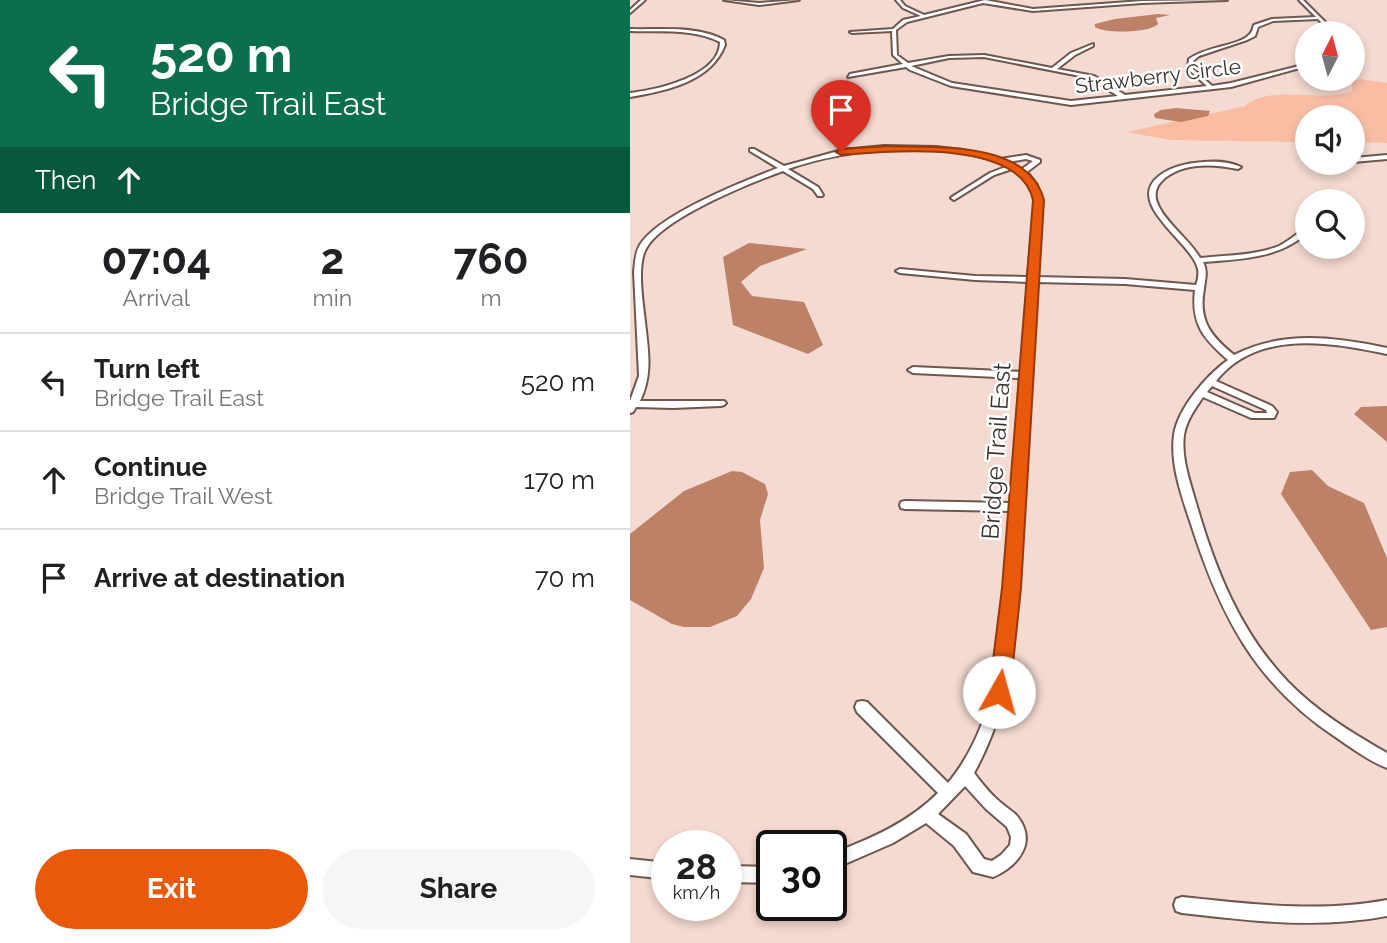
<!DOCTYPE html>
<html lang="en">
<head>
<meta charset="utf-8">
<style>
  body { margin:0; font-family:Raleway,sans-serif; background:#f6f6f6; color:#202124; height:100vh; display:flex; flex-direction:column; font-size:26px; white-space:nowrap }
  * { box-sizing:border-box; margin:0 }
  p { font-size:23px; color:#757577 }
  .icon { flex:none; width:38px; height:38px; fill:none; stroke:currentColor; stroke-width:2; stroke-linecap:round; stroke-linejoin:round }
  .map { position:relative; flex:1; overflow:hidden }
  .sheet { display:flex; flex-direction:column; background:#fff; width:630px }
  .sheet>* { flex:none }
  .banner { background:#0b6e4f; color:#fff; overflow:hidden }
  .needle { width:46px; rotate:6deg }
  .fabs { position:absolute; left:665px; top:21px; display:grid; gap:14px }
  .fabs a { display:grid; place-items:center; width:70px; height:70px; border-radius:50%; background:#fff; box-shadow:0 4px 10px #0003; font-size:35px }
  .speed { position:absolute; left:21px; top:830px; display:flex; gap:14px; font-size:35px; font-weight:700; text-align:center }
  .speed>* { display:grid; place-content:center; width:91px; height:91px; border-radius:50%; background:#fff; box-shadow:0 4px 10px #0003; line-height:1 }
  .speed small { font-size:18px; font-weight:400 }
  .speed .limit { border:4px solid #111; border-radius:10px; background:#fff; color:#111 }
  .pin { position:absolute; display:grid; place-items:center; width:60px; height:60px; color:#fff; margin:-72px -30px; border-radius:50% 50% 50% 0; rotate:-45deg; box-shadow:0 0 7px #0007 }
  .pin .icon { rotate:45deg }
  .me { position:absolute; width:77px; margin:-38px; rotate:7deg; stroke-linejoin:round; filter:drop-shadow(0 0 5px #0008) }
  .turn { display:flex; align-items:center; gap:24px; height:147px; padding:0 35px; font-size:32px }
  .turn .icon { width:91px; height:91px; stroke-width:2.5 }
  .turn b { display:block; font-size:49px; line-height:60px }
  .then { display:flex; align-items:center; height:66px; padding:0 35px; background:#0003; gap:14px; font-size:26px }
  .eta { display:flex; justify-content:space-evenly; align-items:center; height:119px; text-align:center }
  .eta b { font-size:42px; font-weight:700; line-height:49px }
  .button { display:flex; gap:14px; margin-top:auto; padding:14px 35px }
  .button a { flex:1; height:80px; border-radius:42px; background:#ea580c; color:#fff; font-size:28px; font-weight:700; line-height:80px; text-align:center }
  .button a+a { background:#f6f6f6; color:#202124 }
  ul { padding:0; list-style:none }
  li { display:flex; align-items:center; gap:21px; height:98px; padding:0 35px; border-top:2px solid #e0e0e0 }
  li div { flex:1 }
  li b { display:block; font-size:26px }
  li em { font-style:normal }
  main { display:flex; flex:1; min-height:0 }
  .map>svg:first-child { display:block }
</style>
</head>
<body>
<main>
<section class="sheet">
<div class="banner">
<div class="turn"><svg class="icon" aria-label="left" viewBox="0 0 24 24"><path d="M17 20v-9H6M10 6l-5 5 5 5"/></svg><div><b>520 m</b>Bridge Trail East</div></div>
<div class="then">Then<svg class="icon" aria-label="ahead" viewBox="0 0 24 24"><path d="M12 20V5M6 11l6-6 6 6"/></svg></div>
</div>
<div class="eta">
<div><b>07:04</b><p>Arrival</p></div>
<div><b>2</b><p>min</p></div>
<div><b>760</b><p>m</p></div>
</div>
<ul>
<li><svg class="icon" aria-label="left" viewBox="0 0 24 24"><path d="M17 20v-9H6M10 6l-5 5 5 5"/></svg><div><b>Turn left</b><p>Bridge Trail East</p></div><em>520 m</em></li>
<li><svg class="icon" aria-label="ahead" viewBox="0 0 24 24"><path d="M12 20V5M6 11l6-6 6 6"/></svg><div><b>Continue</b><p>Bridge Trail West</p></div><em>170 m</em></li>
<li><svg class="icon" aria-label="arrive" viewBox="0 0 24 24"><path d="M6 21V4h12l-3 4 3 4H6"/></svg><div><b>Arrive at destination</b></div><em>70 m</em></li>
</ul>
<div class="button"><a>Exit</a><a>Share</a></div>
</section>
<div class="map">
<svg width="757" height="943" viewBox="0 0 757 943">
  <rect width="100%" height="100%" fill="#f4dad0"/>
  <path fill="#f9bda4" d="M730 79 757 83V143L723 142V117H677V142L540 140 497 132 615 106C643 83 690 104 722 91V81Z"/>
  <path fill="#bd8168" d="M528 14 540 15 526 18 528 24C520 33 475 34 465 27V24L485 19Z
    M546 108 580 111 578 116 551 122 525 118 524 114 531 110Z
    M119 243 177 249 130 266 111 282 122 296 174 302 193 345 178 354 103 325 93 257Z
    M757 406V442L724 414 731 407Z
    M682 470 698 486 734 503 757 558V627L741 630 651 494 660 472Z
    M102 471 112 472 135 484 138 494 130 520 134 568 121 599 107 616 80 627H54L42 624 0 600V534L54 491Z"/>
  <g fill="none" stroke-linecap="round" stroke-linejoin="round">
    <defs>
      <path id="minor" d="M11 0H15L0 13V10Z
        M94 0 129 3 169 0 129 5Z
        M266 0H270L275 6 294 15 355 0 403 9 512 1 597 0 512 3 403 11 353 3 277 22 266 30 267 55 278 63 319 56 354 55 422 68 441 53 463 44V46L445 55 427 69 464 76 495 95 577 86 558 69 559 59C577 46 608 46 619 35 622 33 623 28 624 25L642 19 686 17 669 0H673L706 33H702L688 19 643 21 628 27 625 36 617 40 569 56 563 61V69L582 86 601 83 677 64V66L601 87 441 105 321 86 280 70 276 67 218 77 220 74 273 64 263 55 262 31 222 33 220 32 263 29 273 20 291 16 273 8ZM354 57 460 78 488 96 441 101 322 83 281 66 319 58Z
        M0 29C30 30 66 25 94 40L95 45C81 82 35 91 0 97V93C27 90 90 76 90 42 64 28 29 32 0 31Z
        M254 146 306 147 332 150 370 159 396 155 410 160V162L397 172 407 185 411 200 406 277 495 279 566 285C568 280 569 275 568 269 562 242 494 204 529 176 542 166 558 163 574 162 586 161 601 162 611 167L608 169C584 164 555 162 535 178 525 186 523 196 529 207 539 226 559 239 570 258 596 255 624 256 649 246 659 241 667 233 677 228V233C648 259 610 259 573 262 578 272 575 279 574 289 568 321 581 336 604 355 653 330 705 337 757 348V354C700 342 627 329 586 381L642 406 647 412 644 418H621L573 397C565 409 556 421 554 435 551 458 560 482 566 503 585 569 610 632 658 682 686 711 722 733 757 753V768C739 761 723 749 707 738 625 684 590 615 561 524 552 497 540 464 544 435 548 408 577 375 598 360 573 338 561 324 565 290L495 284 406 282 400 373 402 375 400 377 385 632C378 684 370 726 344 773 352 783 360 794 370 802 375 807 383 811 387 816 408 842 388 866 363 877L343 872 324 846 296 823 263 843 201 870V854C240 839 278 823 308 793L227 712 225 707 227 702 232 701 237 702 318 783C378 711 376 600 381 511L275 509 271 508 270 505 271 502 275 501 381 503 390 378 283 373 278 370 283 367 391 372 398 282 345 280 270 273 266 271 270 269 345 276 398 277 405 200C401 185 396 177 382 169L364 175 324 200 321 198 322 197 360 173 378 166C316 139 221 147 158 169L188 187 193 195 192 196H188L183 189 153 171C120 183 35 217 17 247 6 263 13 303 15 322 18 350 23 374 10 401H94L96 403 94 405 91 406 43 408 6 407 3 412 0 413V401L9 376 4 272C5 263 5 253 10 245 29 214 114 181 148 168L120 151V149H124L154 166 212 150ZM396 159 403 161 392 169 378 162ZM582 386 636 410 637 413H625L577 392ZM335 786 356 809 377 827 381 837 380 845 371 855 362 861 354 859 336 834 308 814Z
        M757 155V159L723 162V158Z
        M0 859 37 863V879L0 875Z
        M96 866 142 867V883L96 882Z
        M552 897C621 904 688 913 757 900V916C688 929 621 921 552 913L546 911 544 905 546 899Z"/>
    </defs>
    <use href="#minor" stroke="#6d574f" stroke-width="4"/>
    <use href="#minor" fill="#fff" fill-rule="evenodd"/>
  </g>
  <path fill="#ea580c" stroke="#983908" stroke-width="2" d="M258 146C306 148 398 140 414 200L391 588 380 692 377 699 369 702 362 699 359 692 372 588 403 200C389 138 259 151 211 155L206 152 211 149Z"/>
  <g text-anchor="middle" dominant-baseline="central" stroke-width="5" stroke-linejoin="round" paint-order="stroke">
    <g font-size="21" fill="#3a302c" stroke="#fff">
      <text transform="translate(528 76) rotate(-7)">Strawberry Circle</text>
    </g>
    <g font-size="24" fill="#3a302c" stroke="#fff">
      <text transform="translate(366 451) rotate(-86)">Bridge Trail East</text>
    </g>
  </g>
</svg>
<div class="fabs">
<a><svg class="needle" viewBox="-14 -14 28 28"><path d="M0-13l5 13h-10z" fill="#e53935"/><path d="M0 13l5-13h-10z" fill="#757577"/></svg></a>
<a><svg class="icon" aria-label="sound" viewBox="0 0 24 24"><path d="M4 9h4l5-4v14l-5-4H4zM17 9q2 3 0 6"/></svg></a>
<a><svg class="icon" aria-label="search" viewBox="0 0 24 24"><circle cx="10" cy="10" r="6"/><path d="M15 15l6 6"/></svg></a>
</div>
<div class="speed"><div>28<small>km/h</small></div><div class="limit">30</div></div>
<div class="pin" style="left:211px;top:152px;background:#d93025"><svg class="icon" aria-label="arrive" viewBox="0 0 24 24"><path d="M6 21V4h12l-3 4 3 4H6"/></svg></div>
<svg class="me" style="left:369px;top:692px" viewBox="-20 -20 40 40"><circle r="19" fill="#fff"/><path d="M0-13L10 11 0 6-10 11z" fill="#ea580c"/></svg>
</div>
</main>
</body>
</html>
